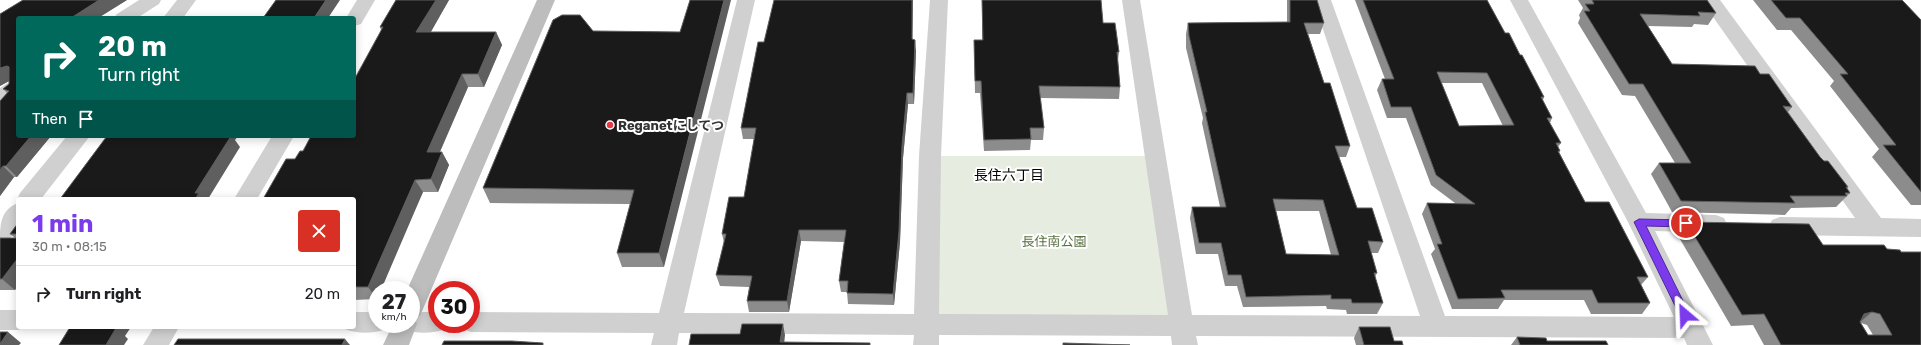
<!DOCTYPE html>
<html lang="en">
<head>
<meta charset="utf-8">
<style>
  body { margin:0; font-family:Rubik,"Noto Sans JP",sans-serif; background:#f2f2f2; color:#202124; height:100vh; display:flex; flex-direction:column; font-size:15px; white-space:nowrap }
  * { box-sizing:border-box; margin:0 }
  p { font-size:13px; color:#757577 }
  .icon { flex:none; width:22px; height:22px; fill:none; stroke:currentColor; stroke-width:2; stroke-linecap:round; stroke-linejoin:round }
  .map { position:relative; flex:1; overflow:hidden }
  .details { position:absolute; left:16px; top:197px; width:340px; height:132px; display:flex; flex-direction:column; background:#fff; border-radius:4px; box-shadow:0 2px 10px #0003 }
  .details>* { flex:none }
  .banner { position:absolute; left:16px; top:16px; width:340px; height:122px; border-radius:4px; box-shadow:0 2px 10px #0003; background:#00695c; color:#fff; overflow:hidden }
  .speed { position:absolute; left:368px; top:281px; display:flex; gap:8px; font-size:20px; font-weight:700; text-align:center }
  .speed>* { display:grid; place-content:center; width:52px; height:52px; border-radius:50%; background:#fff; box-shadow:0 2px 10px #0003; line-height:1 }
  .speed small { font-size:10px; font-weight:400 }
  .speed .limit { border:6px solid #d22; background:#fff; color:#111 }
  .pin { position:absolute; display:grid; place-items:center; width:34px; height:34px; color:#fff; margin:-17px; border:2px solid #fff; border-radius:50%; box-shadow:0 1px 4px #0007 }
  .me { position:absolute; width:44px; margin:-22px; rotate:334deg; stroke-linejoin:round; filter:drop-shadow(0 0 3px #0008) }
  .turn { display:flex; align-items:center; gap:14px; height:84px; padding:0 16px; font-size:18px }
  .turn .icon { width:52px; height:52px; stroke-width:2.5 }
  .turn b { display:block; font-size:28px; line-height:34px }
  .then { display:flex; align-items:center; height:38px; padding:0 16px; background:#0003; gap:8px; font-size:15px }
  .round { display:grid; place-items:center; flex:none; width:42px; height:42px; border-radius:4px; background:#f2f2f2 }
  .overview { display:flex; align-items:center; justify-content:space-between; height:68px; padding:0 16px }
  h1 { font-size:24px; font-weight:700; line-height:30px; color:#7c3aed }
  ul { padding:0; list-style:none }
  li { display:flex; align-items:center; gap:12px; height:56px; padding:0 16px; border-top:1px solid #e0e0e0 }
  li div { flex:1 }
  li b { display:block; font-size:15px }
  li em { font-style:normal }
  .map>svg:first-child { display:block }
</style>
</head>
<body>
<div class="map">
<svg width="1921" height="345" viewBox="0 0 1921 345">
  <rect width="100%" height="100%" fill="#fff"/>
  <path fill="#e6ecdf" d="M930 156H1154L1182 325H927Z"/>
  <g fill="none" stroke-linecap="round" stroke-linejoin="round">
    <path fill="#d0d0d0" fill-rule="evenodd" d="M139 0H161L159 4 137 18H114L117 14Z
      M177 0H196L183 18H163Z
      M357 0H375L361 24 354 26V18H346Z
      M737 0H755L684 313 914 314 919 156 930 0H948L941 156 939 314 1168 315 1122 0H1140L1192 315 1420 316 1313 0H1331L1445 316 1674 317 1628 222 1510 0H1528L1646 213 1716 215 1724 218 1727 224 1724 230 1716 233 1655 231 1713 345H1687L1684 338 1196 336 1198 345H1172L1171 336 939 335V345H913L914 335 679 333 677 345H651L654 333 471 332 462 329 460 324H471V312L659 313Z
      M1701 0H1720L1881 218 1921 219V237L1780 235 1772 232 1769 226 1772 220 1780 217 1855 218Z
      M18 79V96L7 103 0 105V88L11 81Z
      M67 136H90L41 199H18V201L17 199 20 193Z
      M272 136H294L257 199H234Z
      M18 203C18 222 21 236 0 243 0 225 0 210 18 203Z
      M0 310H18V327H27L18 330H0Z
      M354 312H377V324H388L386 329C373 334 358 334 345 329L344 327H354Z
      M411 312H437V324H448L446 329C432 334 416 334 402 329L400 324H411Z
      M154 327H179L169 345H143Z"/>
    <path fill="#bdbdbd" fill-rule="evenodd" d="M537 0H555L423 309 420 316 414 318 417 324 409 345H383L393 324H411V290H407Z"/>
  </g>
  <path fill="#8c8c8c" fill-rule="evenodd" d="M23 0H127L98 18H18V136H51L17 177H14L0 196V101L7 93 3 89 9 84V81L0 86V14Z
    M396 0H449L430 32H496L502 45 484 87H468L440 152H442L449 165 438 192H423L377 290V299L354 300V199L295 159 303 151 354 136 381 30 380 27Z
    M913 0 912 39 916 51 914 104H908L903 158 900 242 894 305 848 304 847 292H841L839 281 844 242 801 241 789 312H749L747 301 749 287 720 286 716 275 724 243 722 234 744 197 754 139H743L741 128 764 42Z
    M982 0H1101L1103 23 1119 52 1118 60 1120 87 1119 99 1040 98 1044 128 1043 140H1031L1030 150 984 151 980 93H975L974 40H982Z
    M1287 0H1317L1324 23 1320 34H1308L1324 83 1350 146 1346 157H1339L1357 208 1383 242 1378 253H1371L1377 273 1375 277 1383 303 1377 314H1347L1346 310 1327 309 1326 306 1243 307 1237 286H1225L1218 254H1196L1190 218 1192 207H1220L1202 123 1203 118 1186 48V34L1188 23 1287 22ZM1276 211H1319L1331 255 1286 254Z
    M1355 0H1487L1505 33 1520 55 1544 97 1543 100 1552 118 1550 123 1561 143 1558 147 1560 151 1559 152 1585 202 1648 277 1641 285 1650 303 1642 314H1591L1584 300H1504L1498 309H1452L1431 254 1435 249 1422 214 1427 203H1455L1431 185 1406 118H1387L1377 90 1382 79H1385ZM1441 83H1482L1503 126H1459Z
    M1578 0H1707L1716 13 1708 25 1694 24 1692 27 1648 26 1672 64 1760 74 1792 107 1788 112 1820 157 1848 187 1847 188 1850 193 1836 207 1791 208 1785 215 1672 212 1651 174 1659 163H1675L1635 96 1622 95 1578 23 1580 18 1579 15 1583 8Z
    M1753 0H1902L1921 20V205H1911L1872 157 1879 149 1830 86 1834 81 1791 30H1777Z
    M593 31 680 32 664 267H622L617 253 630 204 490 203 483 188Z
    M1686 222 1823 245 1887 249 1901 252 1921 345H1764L1753 325 1731 326 1677 234ZM1861 323 1867 325 1873 335H1868Z
    M18 223V286L15 290H0V238H15L10 234Z
    M1359 327 1394 341 1403 345H1356L1354 338Z
    M1517 337 1547 341 1608 345H1511Z"/>
  <path fill="#5f5f5f" d="M99 0H127L98 18H71Z
    M326 0H340L328 18H314Z
    M436 0H449L423 46 416 32Z
    M724 0H731L664 267 659 253Z
    M912 0H913L912 51Z
    M496 32 502 45 484 87 478 74Z
    M915 40 916 51 914 104 913 93Z
    M7 66 18 78 11 80 0 86V68Z
    M462 74 468 87 434 165 427 152Z
    M907 93 908 104 903 158 900 242 894 305 893 294 902 146Z
    M31 136H51L17 177 6 166Z
    M222 136H238L235 140 240 147 208 199H195V193Z
    M442 152 449 165 438 192 431 179Z
    M3 166 14 177 0 196V170Z
    M415 180 423 192 381 290H377V299L368 287Z
    M799 230 801 241 789 312 787 301Z
    M18 258V286L15 290 2 279Z
    M1872 312 1859 323 1864 314Z
    M783 324 785 335 784 345 780 342Z
    M113 327H131L125 336 128 339 124 345H106Z
    M8 332 21 343 19 345H0V344Z
    M345 339 350 345H342Z"/>
  <path fill="#1a1a1a" stroke="#5f5f5f" fill-rule="evenodd" d="M23 0H99L71 18H18V136H31L6 166H3L0 170V101L9 91 3 89 9 84V67L7 66 0 68V14Z
    M276 0H326L314 18H263Z
    M396 0H436L416 32H496L478 74H462L427 152H442L431 179 415 180 368 287H354V199H263L286 159H295L300 151H303L311 136H354V80L383 27H380Z
    M690 0H724L659 253H617L634 190 483 188 553 20 562 15H580L593 31 680 32Z
    M774 0H912V39L915 40 913 93H907L902 146 899 231 893 294 847 293 848 281H839L846 230H799L787 301H747L752 276 716 275 726 234H722L729 197H744L756 128H741L758 42H764Z
    M982 0H1101L1103 23H1115L1119 52H1117L1120 87 1039 86 1044 128H1030L1031 139 984 140 981 81H975L974 40H983Z
    M1290 0H1317L1324 23H1304L1324 83H1330L1350 146H1335L1357 208H1372L1383 242 1368 241 1377 273H1374L1383 303H1352L1351 299H1331V295L1246 297 1241 275H1228L1221 243H1199L1192 207H1226L1205 112H1207L1189 36 1188 23 1290 22ZM1273 199 1323 200 1339 255 1286 254Z
    M1363 0H1487L1505 33H1509L1520 55H1522L1544 97H1541L1552 118H1547L1561 143H1556L1560 151H1558L1585 202H1609L1623 229 1648 277H1637L1650 303H1598L1592 290H1501L1505 298 1458 299 1437 244H1442L1427 203 1475 204 1436 175 1411 107H1391L1382 79H1394ZM1437 72 1487 73 1514 125 1459 126Z
    M1592 0H1707L1716 13 1698 12 1700 16 1640 14 1672 64 1755 66 1760 74H1769L1792 107 1783 106 1820 157 1824 161H1828L1848 187H1846L1850 193H1845L1847 196H1790L1795 203 1681 201 1659 163H1691L1643 84H1629L1584 11H1590L1585 4H1594Z
    M1771 0H1902L1921 20V192L1883 145H1896L1840 74H1848L1800 18H1786Z
    M107 136H231L195 193H199L195 199H60Z
    M1686 222 1809 224 1823 245H1884L1887 249 1900 250 1901 252H1921V345H1781L1764 314 1742 315ZM1872 312 1880 314 1892 335H1868L1860 322 1864 314Z
    M18 223V234H10Z
    M0 238H18V258L2 279H0Z
    M742 324H783L780 342 870 343V345H689L691 334H740Z
    M70 327H113L112 328H116L106 345H59Z
    M1359 327H1390L1394 341H1402L1403 345H1364Z
    M0 332H8L0 344Z
    M1517 337 1546 338 1547 341H1606L1608 345H1520Z
    M178 339H345L342 345H174Z
    M444 341H512L543 343V345H442Z
    M1063 343 1130 345H1063Z"/>
  <path fill="#7c3aed" stroke="#51269a" d="M1639 219 1686 220 1691 223 1686 227 1646 226 1690 315 1688 318H1681L1634 222Z"/>
  <circle fill="#e63946" stroke="#fff" stroke-width="1.5" cx="610" cy="125" r="4"/>
  <g text-anchor="middle" dominant-baseline="central" stroke-width="4" stroke-linejoin="round" paint-order="stroke">
    <g font-size="13" font-weight="bold" fill="#333" stroke="#fff" text-anchor="start">
      <text x="618" y="125">Reganetにしてつ</text>
    </g>
    <g font-size="13" fill="#56703f" stroke="#fff">
      <text x="1054" y="241">長住南公園</text>
    </g>
    <g font-size="14" fill="#000" stroke="#fff">
      <text x="1009" y="175">長住六丁目</text>
    </g>
  </g>
</svg>
<div class="speed"><div>27<small>km/h</small></div><div class="limit">30</div></div>
<div class="pin" style="left:1686px;top:223px;background:#d93025"><svg class="icon" aria-label="arrive" viewBox="0 0 24 24"><path d="M6 21V4h12l-3 4 3 4H6"/></svg></div>
<svg class="me" style="left:1685px;top:315px" viewBox="-20 -20 40 40"><path d="M0-17L14 15 0 8-14 15z" fill="#7c3aed" stroke="#fff" stroke-width="4"/></svg>
<div class="banner">
<div class="turn"><svg class="icon" aria-label="right" viewBox="0 0 24 24"><path d="M7 20v-9h11M14 6l5 5-5 5"/></svg><div><b>20 m</b>Turn right</div></div>
<div class="then">Then<svg class="icon" aria-label="arrive" viewBox="0 0 24 24"><path d="M6 21V4h12l-3 4 3 4H6"/></svg></div>
</div>
<section class="details">
<div class="overview"><div><h1>1 min</h1><p>30 m · 08:15</p></div><a class="round" style="background:#d93025;color:#fff"><svg class="icon" aria-label="close" viewBox="0 0 24 24"><path d="M6 6l12 12M18 6L6 18"/></svg></a></div>
<ul>
<li><svg class="icon" aria-label="right" viewBox="0 0 24 24"><path d="M7 20v-9h11M14 6l5 5-5 5"/></svg><div><b>Turn right</b></div><em>20 m</em></li>
</ul>
</section>
</div>
</body>
</html>
